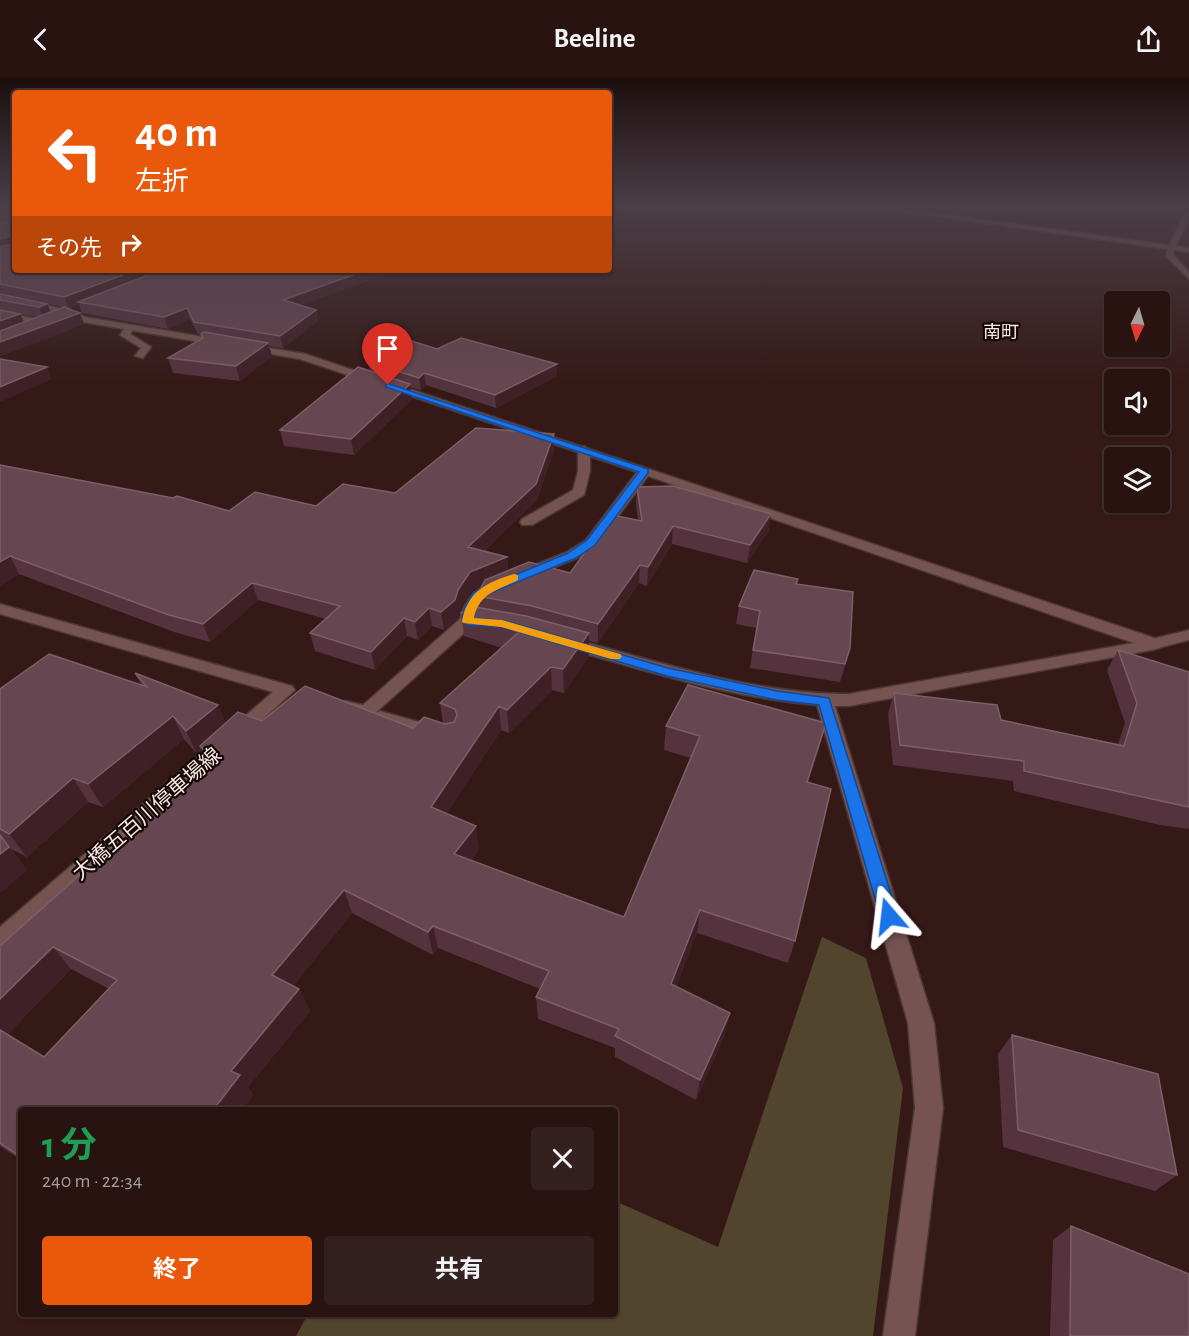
<!DOCTYPE html>
<html lang="ja">
<head>
<meta charset="utf-8">
<style>
  body { margin:0; font-family:"Alegreya Sans","Noto Sans JP",sans-serif; background:#34201f; color:#f1f3f6; height:100vh; display:flex; flex-direction:column; font-size:22px; white-space:nowrap }
  * { box-sizing:border-box; margin:0 }
  p { font-size:20px; color:#a59e9f }
  .icon { flex:none; width:33px; height:33px; fill:none; stroke:currentColor; stroke-width:2; stroke-linecap:round; stroke-linejoin:round }
  .map { position:relative; flex:1; overflow:hidden }
  .side { position:absolute; left:18px; top:1029px; width:600px; height:210px; display:flex; flex-direction:column; background:#281311; border-radius:6px; box-shadow:0 2px 4px #0004,0 0 0 2px #443231 }
  .side>* { flex:none }
  .top-card { position:absolute; left:12px; top:12px; width:600px; height:183px; border-radius:6px; box-shadow:0 2px 4px #0004,0 0 0 2px #443231; background:#ea580c; color:#fff; overflow:hidden }
  .needle { width:39px; rotate:185deg }
  .fabs { position:absolute; left:1104px; top:213px; display:grid; gap:12px }
  .fabs a { display:grid; place-items:center; width:66px; height:66px; border-radius:6px; background:#281311; box-shadow:0 2px 4px #0004,0 0 0 2px #443231; font-size:30px }
  .pin { position:absolute; display:grid; place-items:center; width:51px; height:51px; color:#fff; margin:-62px -26px; border-radius:50% 50% 50% 0; rotate:-45deg; box-shadow:0 0 6px #0007 }
  .pin .icon { rotate:45deg }
  .me { position:absolute; width:66px; margin:-33px; rotate:343deg; stroke-linejoin:round; filter:drop-shadow(0 0 4px #0008) }
  .turn { display:flex; align-items:center; gap:21px; height:126px; padding:0 24px; font-size:27px }
  .turn .icon { width:78px; height:78px; stroke-width:2.5 }
  .turn b { display:block; font-size:42px; line-height:51px }
  .then { display:flex; align-items:center; height:57px; padding:0 24px; background:#0003; gap:12px; font-size:22px }
  .round { display:grid; place-items:center; flex:none; width:63px; height:63px; border-radius:6px; background:#34201f }
  .head { display:flex; align-items:center; justify-content:space-between; height:102px; padding:0 24px }
  h1 { font-size:36px; font-weight:700; line-height:45px; color:#1e9e55 }
  .primary-button { display:flex; gap:12px; margin-top:auto; padding:12px 24px }
  .primary-button a { flex:1; height:69px; border-radius:6px; background:#ea580c; color:#fff; font-size:24px; font-weight:700; line-height:69px; text-align:center }
  .primary-button a+a { background:#34201f; color:#f1f3f6 }
  header { display:flex; justify-content:space-between; align-items:center; height:78px; padding:0 24px; background:#281311; font-size:27px; font-weight:700 }
  .map>svg:first-child { display:block }
</style>
</head>
<body>
<header><svg class="icon" aria-label="back" viewBox="0 0 24 24"><path d="M15 5l-7 7 7 7"/></svg>Beeline<svg class="icon" aria-label="share" viewBox="0 0 24 24"><path d="M12 15V3M7 8l5-5 5 5M5 13v7h14v-7"/></svg></header>
<div class="map">
<svg width="1189" height="1258" viewBox="0 0 1189 1258">
  <rect width="100%" height="100%" fill="#351917"/>
  <path fill="#52452e" d="M822 859 866 880 903 1010 873 1258H296L308 1236H615V1123L718 1169Z"/>
  <g fill="none" stroke-linecap="round" stroke-linejoin="round">
    <defs>
      <path id="lane" d="M0 234 43 242 48 245 43 248 0 240Z
        M127 247H133L135 249 130 256 151 269 143 280 135 278 141 270 120 257Z
        M584 368 590 372V393L584 417 532 447H522L520 444 522 441 573 412 578 393V372Z
        M380 633 444 651 446 656 444 661 437 663 374 643 371 639 374 635Z"/>
      <path id="street" d="M0 217 72 233 85 239 305 276 1160 562 1162 566 1160 570 1152 572 849 628H835L934 945 943 1030 915 1258H883L915 1030 908 945 817 627C730 620 643 592 559 568L557 564 559 560 565 559C658 583 752 616 849 616L1134 565 648 398 596 468 577 480 530 499H520L518 496 520 493 567 474 586 462 637 394 300 281 83 244 66 237 0 223Z
        M500 501 508 506 483 523 477 539 492 541 494 544 492 547 472 548 372 638 366 640 340 633 337 629 340 625 346 623 363 627 460 541C465 520 479 507 500 501Z"/>
      <path id="secondary" d="M857 127H875L1169 167 1186 133 1189 131V140L1176 168 1189 170V174L1174 172 1173 176 1189 194V201L1166 178 1168 171Z
        M0 526 292 608 295 612 8 871 0 874V849L273 614 0 536Z
        M1189 552V562L1154 571 1148 570 1146 566 1148 562Z"/>
    </defs>
    <use href="#lane" stroke="#4c3635" stroke-width="3"/>
    <use href="#street" stroke="#4c3635" stroke-width="3"/>
    <use href="#secondary" stroke="#4c3635" stroke-width="3"/>
    <use href="#lane" fill="#755350" fill-rule="evenodd"/>
    <use href="#street" fill="#755350" fill-rule="evenodd"/>
    <use href="#secondary" fill="#755350" fill-rule="evenodd"/>
  </g>
  <path fill="#54333f" fill-rule="evenodd" d="M0 127H15V192H398L300 227 316 232 318 243 283 270 269 268 272 278 240 303 173 295 168 280 202 260 201 256H198L190 241 168 251 82 235 79 226 69 230 3 216 47 226 51 234 84 246 0 278ZM20 236 38 239 24 244Z
    M437 271 557 298 496 330 426 307 421 312 410 309 412 321 354 377 284 368 280 352 370 293 368 284Z
    M554 356V372L537 422 484 473 507 479 508 493 570 495 638 442 636 426 637 409 771 436 768 454 747 485 672 466 647 508 639 505 598 565 589 563V578L564 615 552 612 509 655 501 652 446 736 479 772 471 782 624 839 691 680 664 672 666 648 820 668 808 705 795 863 788 885 697 855 676 909 725 956 696 1022 615 979V970L538 941 536 919 540 911 438 870 433 877 352 835 293 908 299 911 310 933 248 1009 253 1017 242 1032H21V1082L0 1068V868L207 684 202 672 197 676 184 661 103 729 88 724 27 779 11 771 27 792 0 815V611L141 607 135 595 226 645 262 643 413 650 443 645 440 625 502 570 464 558 461 535 479 529 477 518 482 507 472 512 460 530 458 540 444 552 432 548 418 562 407 558 375 592 315 573 310 555 326 541 258 522 210 564 177 555 19 496 0 508V387L229 433 316 428 395 415ZM71 891 109 911 44 979 7 957Z
    M797 506 853 514 845 588 840 604 750 590 756 550 736 546 739 528Z
    M1118 572 1189 594V751L1160 747 1014 713 1013 703 893 687 888 635 894 615 1001 642 1118 666 1125 645 1107 592Z
    M1012 957 1177 1097 1155 1113 1003 1069 998 976Z
    M1071 1148 1189 1258H1050L1053 1162Z"/>
  <path fill="#402027" d="M10 158 14 168 0 172V161Z
    M136 192H167L78 224 79 226 69 230 64 219Z
    M367 192H398L285 233 283 222Z
    M47 226 52 237 44 240 39 229Z
    M187 230 190 241 168 251 164 239Z
    M316 232 318 243 283 270 280 258Z
    M80 235 84 246 0 278V264Z
    M20 236 25 247 0 257V243Z
    M268 265 272 278 240 303 236 288Z
    M557 286V298L496 330 495 317Z
    M47 289 52 301 0 324V309Z
    M424 295 426 307 421 312 419 300Z
    M410 306 412 321 354 377 351 361Z
    M554 356V372L537 422 470 486 468 469Z
    M771 436 768 454 747 485 750 467Z
    M673 448 672 466 647 508 648 489Z
    M10 478 19 496 0 508V484Z
    M507 479 508 496 472 512 460 530 458 540 444 552 441 534 470 494Z
    M640 487 639 505 598 565V546Z
    M252 505 258 522 210 564 203 546Z
    M429 530 432 548 418 562 415 544Z
    M404 540 407 558 375 592 371 574Z
    M589 555V578L564 615 563 591Z
    M551 589 552 612 509 655 507 632Z
    M218 627 228 650 200 668 202 672 197 676 186 653Z
    M499 628 501 652 435 753 431 729Z
    M173 638 184 661 103 729 88 706Z
    M826 645 820 668 801 728 807 704Z
    M73 700 88 724 27 779 9 756Z
    M476 748 479 772 459 799 454 776Z
    M9 769 27 792 0 815V776Z
    M344 812 352 835 284 919 272 897Z
    M700 832 697 855 669 928 671 906Z
    M433 848 438 870 433 877 428 854Z
    M53 869 71 891 3 961 0 959V921Z
    M299 911 310 933 248 1009 253 1017 242 1032H213L231 993Z
    M730 935 725 956 696 1022 700 1002Z"/>
  <path fill="#664650" stroke="#7d5f68" stroke-width="1.5" d="M0 127H15V192H136L64 219 0 206V169L13 166V160L10 158 0 161V144L12 147V139L0 136Z
    M161 192H367L283 222 316 232 280 258 194 244 187 230 164 239 78 224Z
    M0 216 47 226 39 229 0 222Z
    M64 229 80 235 0 264V253Z
    M0 232 20 236 0 243Z
    M204 254 268 265 236 288 168 280 203 260 201 256Z
    M399 259 437 271 461 260 557 286 495 317 424 295 419 300 368 284Z
    M0 281 47 289 0 309Z
    M358 289 410 306 351 361 280 352Z
    M476 350 554 356 536 406 468 469 507 479 470 494 458 512 455 522 441 534 429 530 415 544 404 540 371 574 310 555 340 528 252 505 203 546 169 537 10 478 0 484V387L173 420 177 418 229 433 255 414 316 428 343 406 395 415Z
    M673 408 771 436 750 467 673 448 648 489 640 487 598 546 532 528 477 518 485 502 529 484 570 495 612 437 642 443 637 409Z
    M754 492 798 501 796 506 853 514 850 570 845 586 753 572 760 533 739 528Z
    M470 528 526 538 589 555 563 591 551 589 507 632 499 628 431 729 476 748 454 776 624 839 700 658 666 648 688 607 826 645 807 704 831 711 795 863 700 832 671 906 730 935 700 1002 615 958 619 951 536 919 549 893 433 848 428 854 344 812 272 897 299 911 231 993 240 997 213 1032H21V1079L0 1065V952L44 979 117 902 53 869 0 921V868L211 680 200 668 238 634 262 643 305 608 413 650 424 639 445 646 454 644 457 637 455 631 440 625 520 553 461 535Z
    M1118 572 1189 594V729L1175 726 1024 693V683L900 667 894 615 997 627 1001 642 1124 668 1137 625Z
    M49 576 147 609 135 595 218 627 186 653 173 638 88 706 73 700 9 756 0 751V611Z
    M0 757 9 769 0 776Z
    M1012 957 1158 996 1177 1097 1018 1052Z
    M1071 1148 1189 1196V1258H1070Z"/>
  <linearGradient id="sky" x2="0" y2="1"><stop stop-color="#1d0e0d"/><stop offset="0.42" stop-color="#4b3e47"/><stop offset="1" stop-color="#4b3e47" stop-opacity="0"/></linearGradient>
  <rect width="1189" height="303" fill="url(#sky)"/>
  <path fill="#1a73e8" stroke="#114b97" stroke-width="1.5" d="M386 305 648 391V395L595 467 576 480 483 518 476 531 474 540 506 543 668 590 777 613 829 620 898 838 895 843 889 845 883 843 880 838 819 627 777 622 667 598 501 549 468 547 462 543 464 531 474 514 568 475 587 462 639 394 386 309Z"/>
  <path fill="#f59e0b" d="M514 496 518 497V502C498 512 479 515 474 540L502 542 620 576 622 578 620 581H611L501 549 463 545 462 543C468 513 487 504 514 496Z"/>
  <g text-anchor="middle" dominant-baseline="central" stroke-width="4.5" stroke-linejoin="round" paint-order="stroke">
    <g font-size="18" fill="#fbe7e5" stroke="#140807">
      <text x="1001" y="255">南町</text>
    </g>
    <g font-size="21" fill="#fbe7e5" stroke="#140807">
      <text transform="translate(147 736) rotate(-41)">大橋五百川停車場線</text>
    </g>
  </g>
</svg>
<div class="fabs">
<a><svg class="needle" viewBox="-14 -14 28 28"><path d="M0-13l5 13h-10z" fill="#e53935"/><path d="M0 13l5-13h-10z" fill="#a59e9f"/></svg></a>
<a><svg class="icon" aria-label="sound" viewBox="0 0 24 24"><path d="M4 9h4l5-4v14l-5-4H4zM17 9q2 3 0 6"/></svg></a>
<a><svg class="icon" aria-label="layers" viewBox="0 0 24 24"><path d="M12 4l9 5-9 5-9-5zM3 14l9 5 9-5"/></svg></a>
</div>
<div class="pin" style="left:388px;top:307px;background:#d93025"><svg class="icon" aria-label="arrive" viewBox="0 0 24 24"><path d="M6 21V4h12l-3 4 3 4H6"/></svg></div>
<svg class="me" style="left:889px;top:838px" viewBox="-20 -20 40 40"><path d="M0-17L14 15 0 8-14 15z" fill="#1a73e8" stroke="#fff" stroke-width="4"/></svg>
<div class="top-card">
<div class="turn"><svg class="icon" aria-label="left" viewBox="0 0 24 24"><path d="M17 20v-9H6M10 6l-5 5 5 5"/></svg><div><b>40 m</b>左折</div></div>
<div class="then">その先<svg class="icon" aria-label="right" viewBox="0 0 24 24"><path d="M7 20v-9h11M14 6l5 5-5 5"/></svg></div>
</div>
<section class="side">
<div class="head"><div><h1>1 分</h1><p>240 m · 22:34</p></div><a class="round"><svg class="icon" aria-label="close" viewBox="0 0 24 24"><path d="M6 6l12 12M18 6L6 18"/></svg></a></div>
<div class="primary-button"><a>終了</a><a>共有</a></div>
</section>
</div>
</body>
</html>
